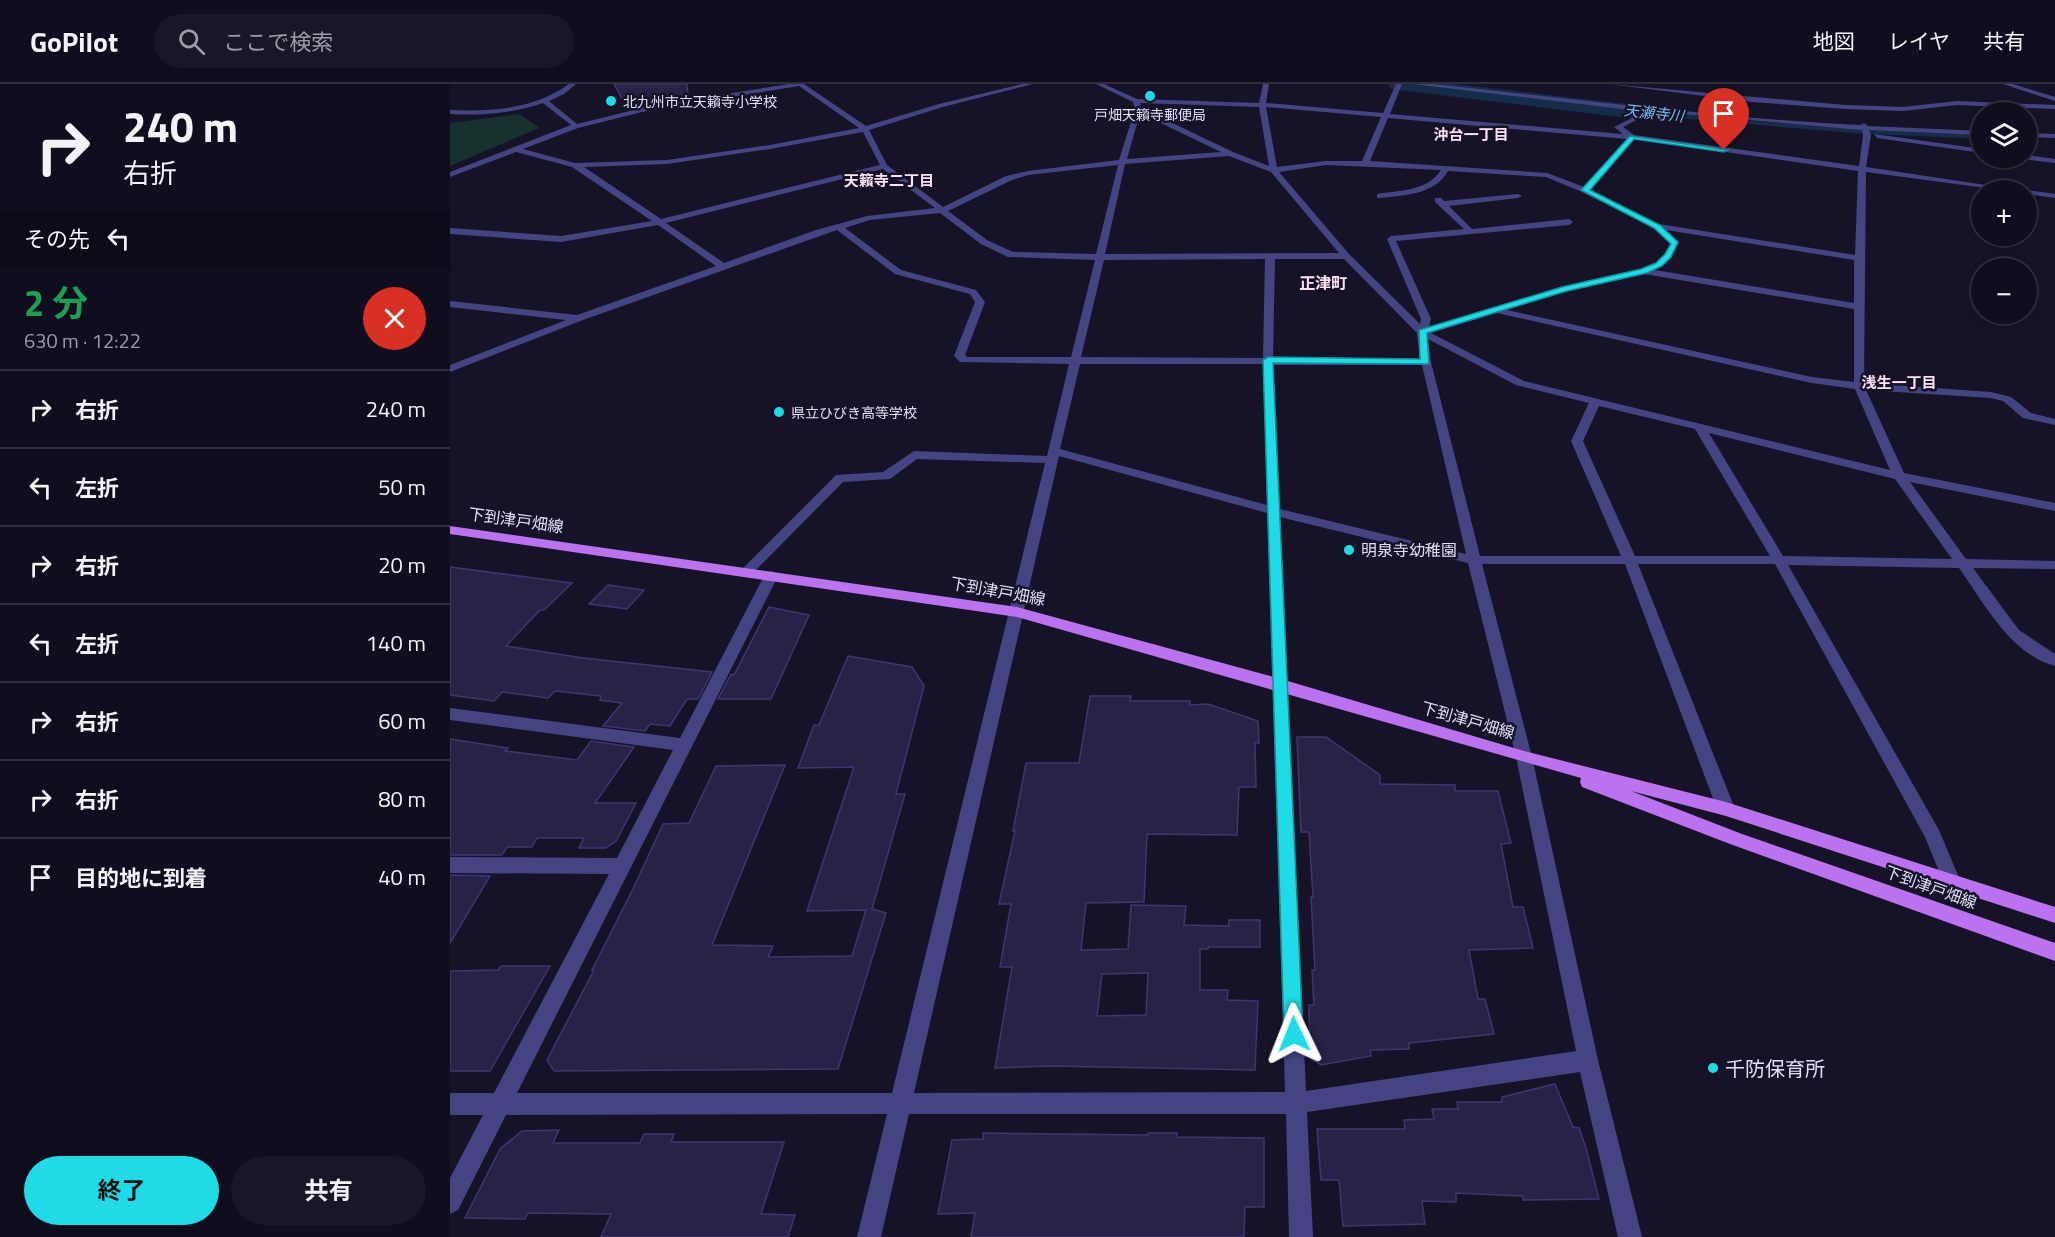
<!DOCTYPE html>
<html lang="ja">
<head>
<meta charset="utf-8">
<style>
  body { margin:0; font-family:"Titillium Web","Noto Sans JP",sans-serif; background:#191727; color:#f1f3f6; height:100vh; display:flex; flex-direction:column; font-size:22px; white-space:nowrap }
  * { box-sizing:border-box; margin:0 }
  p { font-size:20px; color:#9c9ca4 }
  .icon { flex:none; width:33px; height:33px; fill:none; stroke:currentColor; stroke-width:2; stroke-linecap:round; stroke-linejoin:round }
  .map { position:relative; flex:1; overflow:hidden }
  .panel { display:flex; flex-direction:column; background:#100e1e; width:450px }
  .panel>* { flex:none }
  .banner { background:#100e1e; color:#f1f3f6; overflow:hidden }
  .tools { position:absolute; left:1521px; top:18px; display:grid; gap:12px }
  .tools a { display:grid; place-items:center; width:66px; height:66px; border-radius:50%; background:#100e1e; box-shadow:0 3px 9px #0003,0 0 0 2px #302e3c; font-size:30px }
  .pin { position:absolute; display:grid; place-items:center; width:51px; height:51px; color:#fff; margin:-62px -26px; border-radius:50% 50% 50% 0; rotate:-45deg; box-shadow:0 0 6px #0007 }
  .pin .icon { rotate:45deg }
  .me { position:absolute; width:66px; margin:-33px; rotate:358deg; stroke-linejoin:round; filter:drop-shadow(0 0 4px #0008) }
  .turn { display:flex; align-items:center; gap:21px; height:126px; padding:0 24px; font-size:27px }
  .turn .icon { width:78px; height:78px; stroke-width:2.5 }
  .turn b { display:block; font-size:42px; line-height:51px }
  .then { display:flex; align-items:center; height:57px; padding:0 24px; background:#0003; gap:12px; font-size:22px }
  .round { display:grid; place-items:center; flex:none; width:63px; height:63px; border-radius:32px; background:#191727 }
  .head { display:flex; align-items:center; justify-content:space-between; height:102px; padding:0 24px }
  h1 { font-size:36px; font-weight:700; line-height:45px; color:#1e9e55 }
  .action { display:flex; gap:12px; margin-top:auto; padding:12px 24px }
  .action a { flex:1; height:69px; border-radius:36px; background:#20dbe6; color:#111; font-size:24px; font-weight:700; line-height:69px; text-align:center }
  .action a+a { background:#191727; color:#f1f3f6 }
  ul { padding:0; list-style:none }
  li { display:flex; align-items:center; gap:18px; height:78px; padding:0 24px; border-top:2px solid #302e3c }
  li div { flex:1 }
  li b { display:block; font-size:22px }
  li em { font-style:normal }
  header { display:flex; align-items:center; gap:36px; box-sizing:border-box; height:84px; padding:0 30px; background:#100e1e; border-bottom:2px solid #302e3c }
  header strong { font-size:28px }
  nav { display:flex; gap:33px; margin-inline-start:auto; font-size:21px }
  .search { width:420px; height:54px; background:#191727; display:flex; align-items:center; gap:15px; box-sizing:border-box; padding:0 21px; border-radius:33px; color:#9c9ca4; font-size:22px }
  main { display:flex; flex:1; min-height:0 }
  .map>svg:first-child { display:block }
</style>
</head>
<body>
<header>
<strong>GoPilot</strong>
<div class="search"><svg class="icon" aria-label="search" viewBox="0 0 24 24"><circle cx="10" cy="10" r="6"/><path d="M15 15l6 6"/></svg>ここで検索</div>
<nav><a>地図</a><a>レイヤ</a><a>共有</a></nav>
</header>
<main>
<section class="panel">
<div class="banner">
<div class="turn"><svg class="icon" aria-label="right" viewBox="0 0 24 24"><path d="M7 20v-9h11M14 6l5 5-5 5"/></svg><div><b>240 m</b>右折</div></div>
<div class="then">その先<svg class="icon" aria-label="left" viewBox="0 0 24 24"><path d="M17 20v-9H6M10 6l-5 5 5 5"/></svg></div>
</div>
<div class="head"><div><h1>2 分</h1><p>630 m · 12:22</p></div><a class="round" style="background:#d93025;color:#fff"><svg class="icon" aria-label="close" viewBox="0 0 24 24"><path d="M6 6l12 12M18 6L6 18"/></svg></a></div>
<ul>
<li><svg class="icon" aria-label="right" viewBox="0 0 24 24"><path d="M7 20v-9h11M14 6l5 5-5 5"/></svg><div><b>右折</b></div><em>240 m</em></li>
<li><svg class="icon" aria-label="left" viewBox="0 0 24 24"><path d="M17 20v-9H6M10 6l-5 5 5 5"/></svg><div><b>左折</b></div><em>50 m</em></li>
<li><svg class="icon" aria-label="right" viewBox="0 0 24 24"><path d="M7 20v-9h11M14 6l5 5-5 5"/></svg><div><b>右折</b></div><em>20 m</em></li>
<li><svg class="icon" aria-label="left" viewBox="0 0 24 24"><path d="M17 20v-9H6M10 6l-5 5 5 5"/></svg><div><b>左折</b></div><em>140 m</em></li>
<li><svg class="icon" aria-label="right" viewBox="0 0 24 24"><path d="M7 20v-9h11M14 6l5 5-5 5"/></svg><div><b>右折</b></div><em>60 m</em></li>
<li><svg class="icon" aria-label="right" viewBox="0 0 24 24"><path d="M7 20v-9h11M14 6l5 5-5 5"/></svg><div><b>右折</b></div><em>80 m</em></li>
<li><svg class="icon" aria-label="arrive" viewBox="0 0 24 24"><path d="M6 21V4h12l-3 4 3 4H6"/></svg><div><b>目的地に到着</b></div><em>40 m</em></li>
</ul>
<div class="action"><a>終了</a><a>共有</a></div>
</section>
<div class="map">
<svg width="1605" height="1153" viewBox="0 0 1605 1153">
  <rect width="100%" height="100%" fill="#161328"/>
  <path fill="#17312f" d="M70 30 89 44 0 82V39Z"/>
  <path fill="#152c4a" d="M941 0 1313 38 1531 50V55L1403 49 1237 35Z"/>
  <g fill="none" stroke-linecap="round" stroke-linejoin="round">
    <path fill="#152c4a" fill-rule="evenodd" d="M938 0H1004L1194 22 1202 24 1205 29 1202 34 1194 36 949 6 941 5Z"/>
  </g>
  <path fill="#282247" stroke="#3f3670" stroke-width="1.5" fill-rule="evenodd" d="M164 0H237L238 12 176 22Z
    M0 483 122 499 94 526H90L56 562 133 574 262 588 248 615H237L220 642 200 640 195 647 153 642 172 619 150 616 151 612 105 607 98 614 52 608 44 617 0 611Z
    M158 501 194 506 177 525 139 520Z
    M319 523 359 531 321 615H268L281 590 284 591Z
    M398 572 462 583 474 602 446 710H455L422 825 436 829 388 985 104 987 97 976 144 886H142L183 805 213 740 239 739 266 682 335 681 262 861 323 862 318 873 402 872 416 826 357 827 404 683 348 684 364 641H369Z
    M640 612H681L680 617H740V621L758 620 808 637 809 659H805L806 703H789L787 751 697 750 694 818 636 819 631 866 678 865 681 821 736 822 734 841 779 842V836H810V863H758V865H750V906H778L777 916 808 917 805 986 601 982 545 984 562 883H550L561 820H549L565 747H563L576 679H629ZM698 889 696 931 647 932 652 890Z
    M847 653H876L930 691V700L1005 701V707H1048L1061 759 1051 760 1063 823H1073L1083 864 1019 866 1028 915H1035L1044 950 959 959V965L920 966 921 972 871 981 860 974 859 921H864L862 886H865L861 813H863L859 748H851Z
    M0 655 58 664 55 667 127 676 141 657 184 663 145 719H186L166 757 156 764H129L134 754H87L82 763H57L52 771H0Z
    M0 791 40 792 0 859Z
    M51 882H100L40 987H0V887L48 886Z
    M1105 1000 1123 1043 1129 1044 1136 1064 1149 1115 1073 1116V1112L1006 1109V1118L972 1117 975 1140 893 1142 889 1096H871L867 1045H955L954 1036 984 1035 982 1025H1008L1007 1018H1052V1013Z
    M109 1046 103 1059H190L194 1050H224L221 1058H334L311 1130 345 1131 338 1153H151L161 1130 78 1129 75 1135 15 1134 50 1065 72 1047Z
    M533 1049 698 1051V1049H727V1053L814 1054V1123H795L794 1153H521L525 1129 488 1130 502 1056 533 1055Z"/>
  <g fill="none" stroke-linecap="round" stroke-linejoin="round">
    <path fill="#444482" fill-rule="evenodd" d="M119 0H126L114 10 99 17 127 40 196 23 339 0H354L416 42 489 20 572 0H583L493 23 419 46 437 81 493 123 556 92 578 87 669 76 685 25 683 18 646 0H654L687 15 809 19 813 0H819L816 19 933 29 946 0H952L940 30 1173 50 1164 43 1184 33 1189 27 963 0H984L1192 23 1196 21 1199 23C1269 31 1340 38 1411 41L1414 39 1418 42 1532 47V51L1419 46 1421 51 1416 83 1569 106H1551L1416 88 1414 299 1541 308 1561 313 1581 329 1605 335V341L1573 334 1553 317 1541 314 1416 306 1454 389 1605 419V427L1460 398 1516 475 1605 477V485L1523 484 1569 546 1605 570V582C1559 569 1535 520 1509 484L1338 481 1489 746 1510 796 1507 802 1501 804 1495 802 1475 753 1325 480H1188L1285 725 1282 730 1276 732 1270 730 1267 725 1175 480H1032L1082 673 1148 976 1192 1153H1168L1130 988 857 1028 863 1153H839L836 1030H459L431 1153H407L437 1030 56 1031 8 1126 0 1130V1094L33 1031H0V1009H44L159 790 0 789V773L167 774 223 666 0 636V624L230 654 314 492 321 487 326 489 328 492 67 1009H442L595 379 467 375 440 395 393 398 301 491 296 492 289 488 386 391 433 388 464 367 597 372 619 280 510 278 504 272 525 218 520 210 445 190 387 146 133 236 0 288V281L116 236 0 223V217L127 231 266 182 208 141 111 158 0 150V144L111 152 202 137 122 83 66 68 0 93V88L121 41 93 19C63 29 32 32 0 30V26C41 28 85 25 119 0ZM349 2 409 44 320 61 217 76 125 79 73 65 128 44 196 27ZM690 19 809 23 819 82 783 68 691 24ZM816 23 931 33 912 77H876L827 83ZM1196 27 1412 46 1413 51 1409 82 1184 51 1173 43 1188 35ZM690 29 771 68 677 75ZM938 34 1177 55 1134 103 1097 89 920 77ZM413 48 430 81 211 135 134 83 217 80 320 65ZM1184 55 1408 87 1405 171 1209 140 1140 106ZM779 72 821 88 889 169 655 170 675 80ZM668 81 646 170 563 168 537 156 498 127 562 96 578 91ZM876 81 991 86C977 108 949 106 927 110V114H930C955 111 984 111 998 87L1096 93 1132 108 1204 144 1220 159 1215 170 1206 179 1191 185 1112 203 979 243 981 235 946 157 1119 141 1123 138 1119 135 1022 145 999 122 1068 114 1072 112 1068 110 994 117 991 114H985V118L1014 145 941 152 937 155 971 235 970 240 899 170 829 88ZM433 85 485 124 417 132 366 146 274 179 216 139ZM490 129 531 160 558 173 645 176 621 273H517L515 271 535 218 526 206 451 186 395 144 420 136ZM1216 146 1404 176V219L1205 186C1218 181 1223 171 1229 159ZM815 175 813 274 631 273 654 176ZM825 175H894L967 249 970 275 823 274ZM1194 190 1404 225V298L1362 293 1057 226 1117 207ZM1047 229 1362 299 1405 305 1440 386 1074 297 981 249ZM978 255 1066 301 1139 319 1121 357 1171 472H1030L981 278ZM630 280H813L817 421 610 365ZM823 281H972L1016 470 830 425ZM1149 322 1245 345 1320 472H1185L1133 357ZM1259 349 1445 395 1502 475 1333 472ZM609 372 817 429 835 1008 464 1009ZM830 433 1018 479 1066 673 1126 967 856 1007Z
      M1159 0 1396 21 1453 23 1507 17 1605 21V25L1507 21 1453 27 1396 25 1302 18Z
      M1553 0H1563L1605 13V17Z
      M1576 49 1605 50V54L1576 53Z
      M1424 50 1532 65V69L1427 54Z
      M1576 71 1605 75V79L1573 75Z
      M1573 106H1576L1605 110V114L1576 110V106Z"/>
    <path fill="#bb72ef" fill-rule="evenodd" d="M0 442 567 523 831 595 1074 667 1276 718 1605 823V839L1276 732 1181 707 1292 750 1605 859V877L1280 760 1132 703 1130 698 1131 694 567 533 0 450Z"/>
  </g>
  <path fill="#20dbe6" stroke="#158e96" stroke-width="1.5" d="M1180 52 1278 66 1274 68 1184 55 1140 106 1210 141 1228 158 1221 173 1212 182 1197 189 1117 207 977 249 979 280 823 279 853 950 850 956 844 959 837 956 834 950 813 276 818 273 970 275 969 246 1112 203 1191 185 1206 179 1215 170 1221 160 1204 144 1131 106Z"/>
  <g fill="#20dbe6" stroke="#161328" stroke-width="2">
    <circle cx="700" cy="12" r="6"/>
    <circle cx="161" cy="17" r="6"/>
    <circle cx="329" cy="328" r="6"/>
    <circle cx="899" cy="466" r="6"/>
    <circle cx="1263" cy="984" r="6"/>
  </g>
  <g text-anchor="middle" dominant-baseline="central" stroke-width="5" stroke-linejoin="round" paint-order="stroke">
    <g font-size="14" fill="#e0defb" stroke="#161328" text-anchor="start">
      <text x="173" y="17">北九州市立天籟寺小学校</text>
      <text x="700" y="30" text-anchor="middle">戸畑天籟寺郵便局</text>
      <text x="341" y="328">県立ひびき高等学校</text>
    </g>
    <g font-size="15" font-style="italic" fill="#78bdf0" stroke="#161328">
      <text transform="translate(1204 29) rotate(6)">天瀬寺川</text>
    </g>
    <g font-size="15" font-weight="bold" fill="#fce0f3" stroke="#161328">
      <text x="1021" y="50">沖台一丁目</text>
      <text x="439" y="96">天籟寺二丁目</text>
      <text x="1449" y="298">浅生一丁目</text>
    </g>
    <g font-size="16" font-weight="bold" fill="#fce0f3" stroke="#161328">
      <text x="873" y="199">正津町</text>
    </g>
    <g font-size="16" fill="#e0defb" stroke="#161328">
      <text transform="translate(66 436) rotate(8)">下到津戸畑線</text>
      <text transform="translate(548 507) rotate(10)">下到津戸畑線</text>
      <text transform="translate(1018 636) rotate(16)">下到津戸畑線</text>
      <text transform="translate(1481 803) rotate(20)">下到津戸畑線</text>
    </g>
    <g font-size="16" fill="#e0defb" stroke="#161328" text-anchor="start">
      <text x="911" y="466">明泉寺幼稚園</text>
    </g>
    <g font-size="20" fill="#e0defb" stroke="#161328" text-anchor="start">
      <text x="1275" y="984">千防保育所</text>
    </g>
  </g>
</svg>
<div class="tools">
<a><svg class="icon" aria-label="layers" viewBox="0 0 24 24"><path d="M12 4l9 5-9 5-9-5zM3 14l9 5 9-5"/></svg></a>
<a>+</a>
<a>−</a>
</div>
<div class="pin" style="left:1274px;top:66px;background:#d93025"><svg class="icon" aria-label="arrive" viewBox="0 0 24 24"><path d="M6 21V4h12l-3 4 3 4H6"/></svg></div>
<svg class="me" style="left:844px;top:950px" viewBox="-20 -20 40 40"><path d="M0-17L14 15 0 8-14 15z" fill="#20dbe6" stroke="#fff" stroke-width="4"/></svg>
</div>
</main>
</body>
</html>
